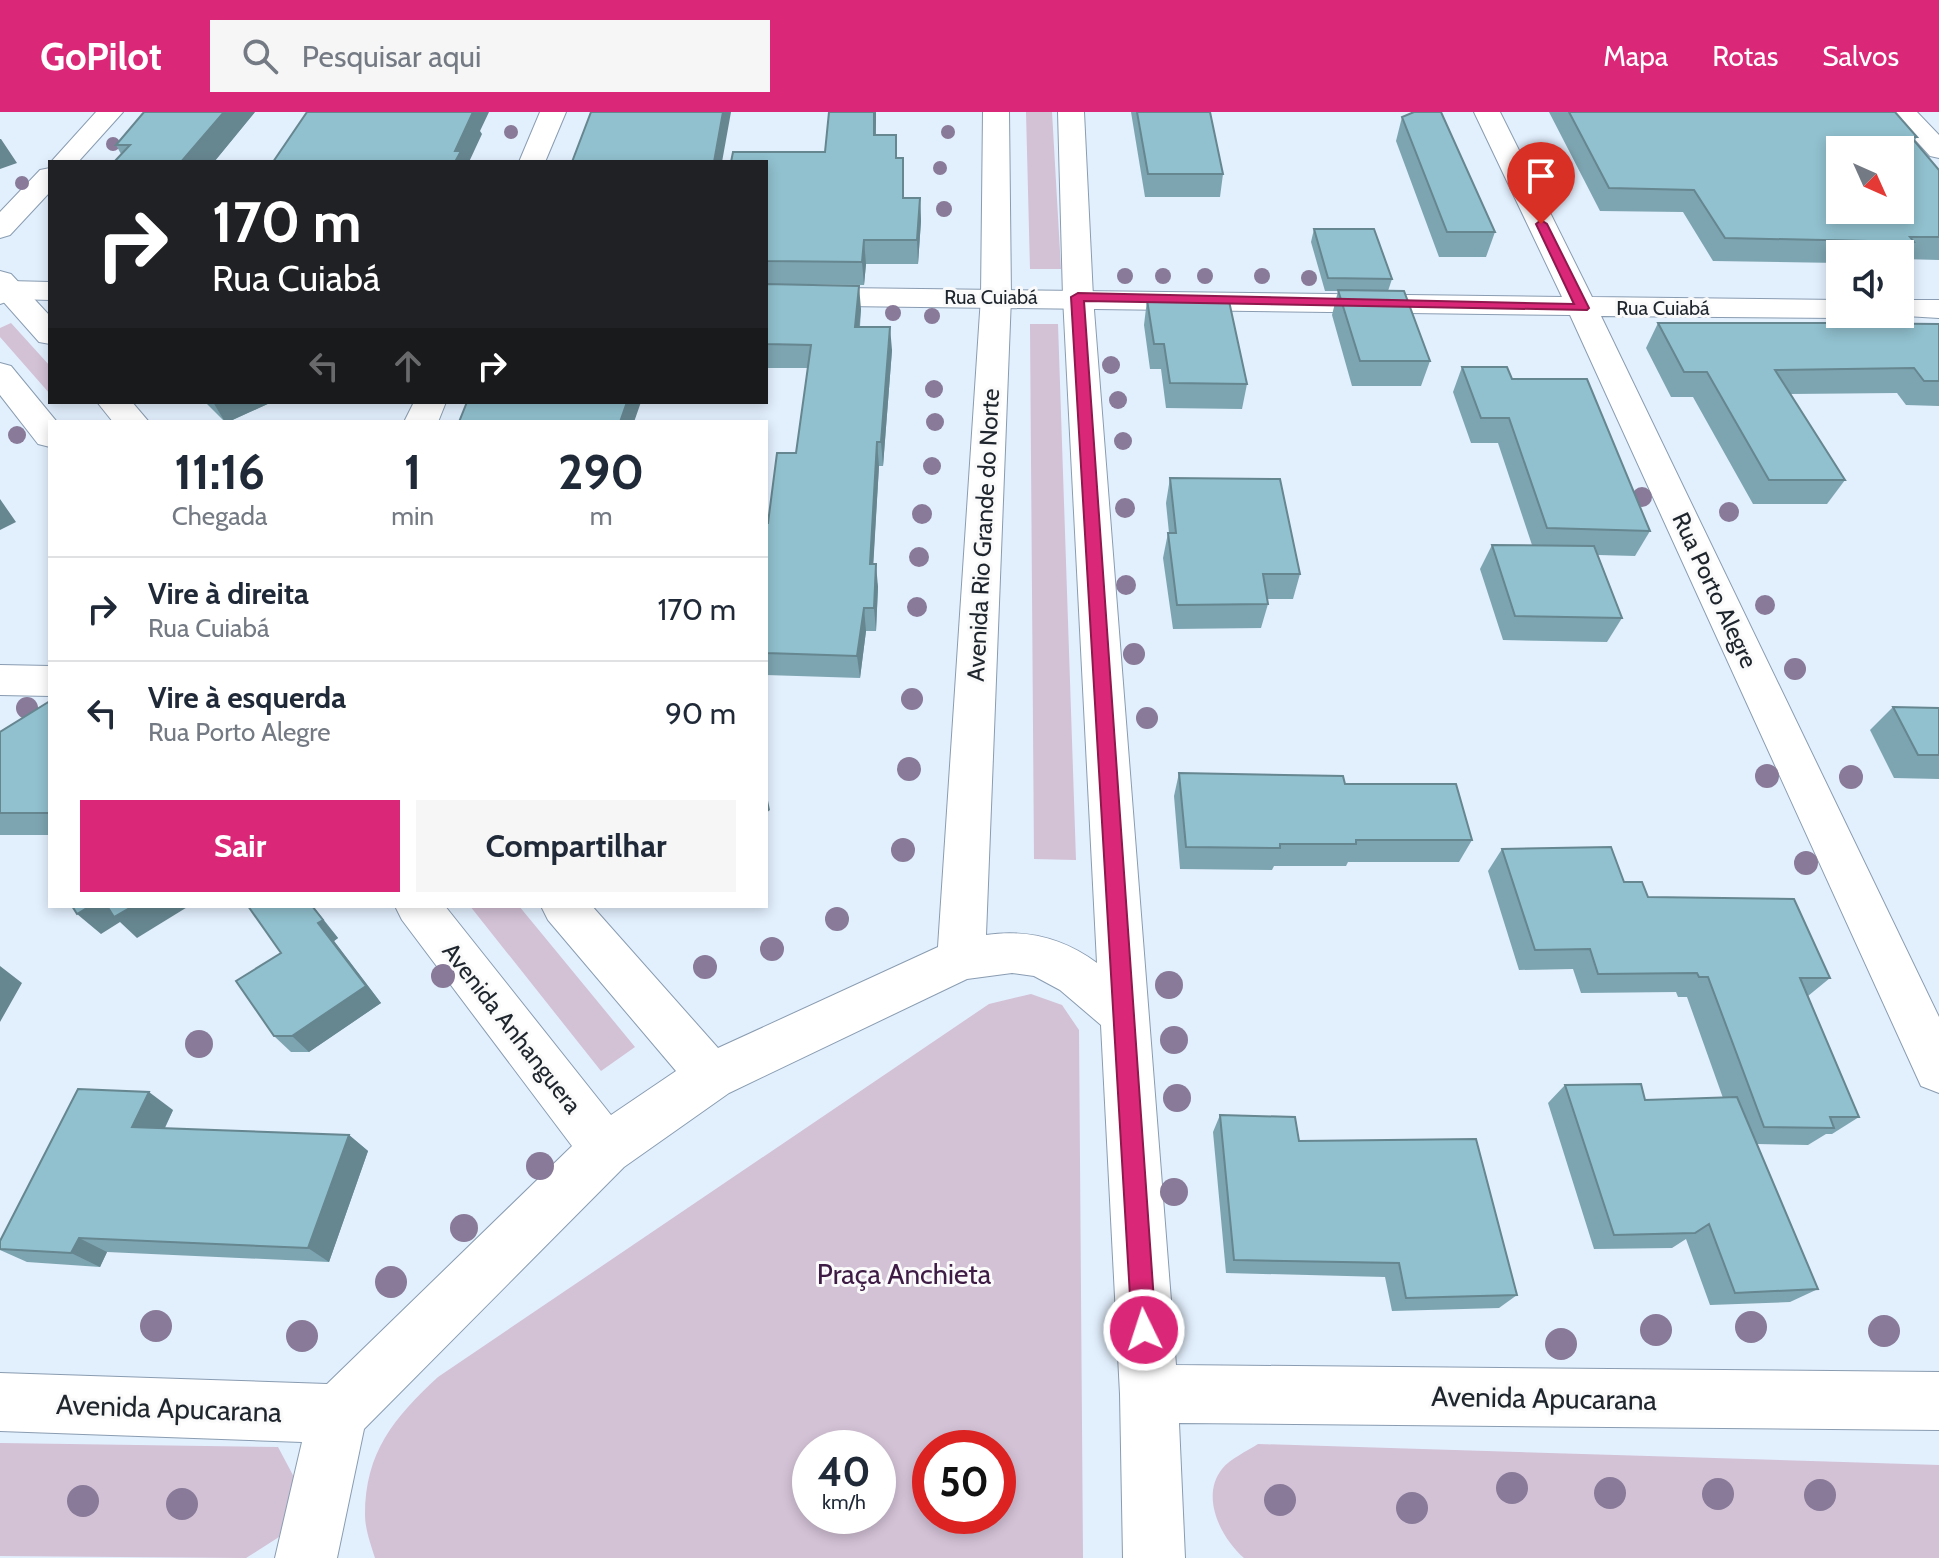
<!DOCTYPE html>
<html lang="pt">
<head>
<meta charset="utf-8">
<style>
  body { margin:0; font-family:Cabin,sans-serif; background:#f6f6f7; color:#1f2937; height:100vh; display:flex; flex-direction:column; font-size:30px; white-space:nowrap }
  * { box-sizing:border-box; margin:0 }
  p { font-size:26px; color:#747a83 }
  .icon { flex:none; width:44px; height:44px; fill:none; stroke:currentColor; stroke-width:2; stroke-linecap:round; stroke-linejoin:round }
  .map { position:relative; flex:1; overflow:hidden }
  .drawer { position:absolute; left:48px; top:308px; width:720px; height:488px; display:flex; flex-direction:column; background:#fff; border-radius:0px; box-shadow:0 4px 12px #0003 }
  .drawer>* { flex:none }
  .banner { position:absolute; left:48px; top:48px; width:720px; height:244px; border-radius:0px; box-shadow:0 4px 12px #0003; background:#202124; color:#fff; overflow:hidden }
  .needle { width:52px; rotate:135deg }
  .buttons { position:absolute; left:1826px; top:24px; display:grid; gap:16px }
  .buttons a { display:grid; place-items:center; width:88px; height:88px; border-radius:0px; background:#fff; box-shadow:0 4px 12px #0003; font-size:40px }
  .speed { position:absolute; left:792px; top:1318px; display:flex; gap:16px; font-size:40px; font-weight:700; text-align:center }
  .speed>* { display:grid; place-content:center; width:104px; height:104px; border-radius:50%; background:#fff; box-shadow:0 4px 12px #0003; line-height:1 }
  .speed small { font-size:20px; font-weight:400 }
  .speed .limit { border:12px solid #d22; background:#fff; color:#111 }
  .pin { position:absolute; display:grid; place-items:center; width:68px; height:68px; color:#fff; margin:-82px -34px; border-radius:50% 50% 50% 0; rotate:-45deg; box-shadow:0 0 8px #0007 }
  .pin .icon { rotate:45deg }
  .me { position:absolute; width:88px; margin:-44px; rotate:356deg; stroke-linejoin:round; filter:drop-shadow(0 0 6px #0008) }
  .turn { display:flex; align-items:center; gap:28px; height:168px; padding:0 32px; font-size:36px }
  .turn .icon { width:104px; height:104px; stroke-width:2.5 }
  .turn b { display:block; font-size:56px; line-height:68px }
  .lanes { display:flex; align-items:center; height:76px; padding:0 32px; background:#0003; justify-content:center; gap:40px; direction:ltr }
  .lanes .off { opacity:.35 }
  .eta { display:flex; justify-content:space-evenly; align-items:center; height:136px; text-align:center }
  .eta b { font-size:48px; font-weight:700; line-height:56px }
  .cta { display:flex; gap:16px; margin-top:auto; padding:16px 32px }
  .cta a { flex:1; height:92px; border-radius:0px; background:#db2777; color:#fff; font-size:32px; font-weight:700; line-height:92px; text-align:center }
  .cta a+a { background:#f6f6f7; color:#1f2937 }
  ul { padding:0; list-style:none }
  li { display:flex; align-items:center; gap:24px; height:104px; padding:0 32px; border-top:2px solid #e0e1e3 }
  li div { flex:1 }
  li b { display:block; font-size:30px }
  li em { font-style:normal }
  header { display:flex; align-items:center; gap:48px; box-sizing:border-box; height:112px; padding:0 40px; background:#db2777; color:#fff }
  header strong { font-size:38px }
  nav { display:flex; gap:44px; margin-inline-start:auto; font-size:28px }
  .search { width:560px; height:72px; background:#f6f6f7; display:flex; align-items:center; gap:20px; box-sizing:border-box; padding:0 28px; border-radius:0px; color:#747a83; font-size:30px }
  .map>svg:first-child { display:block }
</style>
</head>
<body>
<header>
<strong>GoPilot</strong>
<div class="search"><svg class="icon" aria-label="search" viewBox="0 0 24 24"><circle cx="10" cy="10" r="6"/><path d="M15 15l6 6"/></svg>Pesquisar aqui</div>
<nav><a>Mapa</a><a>Rotas</a><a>Salvos</a></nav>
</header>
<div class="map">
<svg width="1939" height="1446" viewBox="0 0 1939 1446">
  <rect width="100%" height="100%" fill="#e2effd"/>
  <path fill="#d3c1d6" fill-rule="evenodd" d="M1026 0H1052L1061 157H1030Z
    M11 211 50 254V282L0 225V216Z
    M1030 212H1058L1076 748 1034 747Z
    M470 794H519L635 935 601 959Z
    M1031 882 1062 893 1079 918 1083 1446H375C371 1433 365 1417 365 1403 365 1340 394 1306 438 1265L989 892ZM878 1336V1404H810V1336ZM998 1336V1404H930V1336Z
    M0 1331 278 1335 295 1367 279 1425 246 1446 0 1444Z
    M1258 1332 1939 1353V1446H1244C1221 1426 1200 1385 1222 1357 1230 1347 1247 1339 1258 1332Z"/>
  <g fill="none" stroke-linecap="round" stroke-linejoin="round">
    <defs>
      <path id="street" d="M96 0H123L78 50 50 51Z
        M540 0H566L545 50H519Z
        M1474 0H1500L1592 185 1840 188V202H1852L1840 206 1601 204 1939 905V981L1921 974 1570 203 766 193V175L1562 185Z
        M1890 0H1917L1939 23V46L1930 44Z
        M50 56V80L10 123 0 126V100L40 58Z
        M9 169 50 170V188L15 187 0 192V171Z
        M1900 188H1939V206L1889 203 1900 202Z
        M414 290H446L438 310H404Z
        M0 553 50 554V584L0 583Z"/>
      <path id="secondary" d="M983 0H1009L1011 185 986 823C1027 817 1063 826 1097 851L1063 185 1058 0H1084L1093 185 1176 1253 1939 1260V1318L1179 1311 1185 1446H1123L1120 1282 1101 913 1060 878 1034 864 1012 861 967 867 729 981 624 1055 364 1317 337 1446H275L302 1330 0 1319V1261L327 1272 572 1034 402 808 395 794H445L611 1003 676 959 548 808 541 794H592L718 936 938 835 981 185Z
        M0 159 11 162 50 204V232L39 230 0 186Z
        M0 251 11 254 57 310H50V335L38 332 0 283Z
        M97 290H132L149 310H113Z"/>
    </defs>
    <use href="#street" stroke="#899cb1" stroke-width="2"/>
    <use href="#secondary" stroke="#899cb1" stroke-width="2"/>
    <use href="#street" fill="#fff" fill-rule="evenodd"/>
    <use href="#secondary" fill="#fff" fill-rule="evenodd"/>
  </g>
  <g fill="#887a98">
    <circle cx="511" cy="20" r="7"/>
    <circle cx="948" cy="20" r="7"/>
    <circle cx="113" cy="32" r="7"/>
    <circle cx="940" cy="56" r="7"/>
    <circle cx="22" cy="71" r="7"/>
    <circle cx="944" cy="97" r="8"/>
    <circle cx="1125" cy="164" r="8"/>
    <circle cx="1163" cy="164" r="8"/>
    <circle cx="1205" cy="164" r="8"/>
    <circle cx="1262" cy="164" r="8"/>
    <circle cx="1309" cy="166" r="8"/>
    <circle cx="893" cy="201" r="8"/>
    <circle cx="932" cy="204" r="8"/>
    <circle cx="1111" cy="253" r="9"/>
    <circle cx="934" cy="277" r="9"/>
    <circle cx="1118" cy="288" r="9"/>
    <circle cx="935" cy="310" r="9"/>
    <circle cx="17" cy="323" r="9"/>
    <circle cx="1123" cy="329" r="9"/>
    <circle cx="932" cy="354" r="9"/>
    <circle cx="1642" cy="385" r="10"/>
    <circle cx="1125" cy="396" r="10"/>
    <circle cx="1729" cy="400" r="10"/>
    <circle cx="922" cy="402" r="10"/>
    <circle cx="919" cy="445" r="10"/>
    <circle cx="1126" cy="473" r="10"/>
    <circle cx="1765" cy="493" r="10"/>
    <circle cx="917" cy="495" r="10"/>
    <circle cx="1134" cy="542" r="11"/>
    <circle cx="1795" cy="557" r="11"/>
    <circle cx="912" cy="587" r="11"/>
    <circle cx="27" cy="596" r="11"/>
    <circle cx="1147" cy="606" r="11"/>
    <circle cx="909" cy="657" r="12"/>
    <circle cx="1767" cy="664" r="12"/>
    <circle cx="1851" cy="665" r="12"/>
    <circle cx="903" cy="738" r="12"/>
    <circle cx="1806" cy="751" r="12"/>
    <circle cx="837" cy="807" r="12"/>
    <circle cx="772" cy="837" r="12"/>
    <circle cx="705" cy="855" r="12"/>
    <circle cx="443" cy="864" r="12"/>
    <circle cx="1169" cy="873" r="14"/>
    <circle cx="1174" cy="928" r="14"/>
    <circle cx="199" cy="932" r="14"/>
    <circle cx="1177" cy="986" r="14"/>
    <circle cx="540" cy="1054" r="14"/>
    <circle cx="1174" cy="1080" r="14"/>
    <circle cx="464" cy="1116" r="14"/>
    <circle cx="391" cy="1170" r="16"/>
    <circle cx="156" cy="1214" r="16"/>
    <circle cx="1751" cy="1215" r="16"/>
    <circle cx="1656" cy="1218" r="16"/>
    <circle cx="1884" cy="1219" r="16"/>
    <circle cx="302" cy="1224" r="16"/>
    <circle cx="1561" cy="1232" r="16"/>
    <circle cx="1512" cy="1376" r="16"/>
    <circle cx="1610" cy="1381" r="16"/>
    <circle cx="1718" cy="1382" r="16"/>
    <circle cx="1820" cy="1383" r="16"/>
    <circle cx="1280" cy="1388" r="16"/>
    <circle cx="83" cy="1389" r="16"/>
    <circle cx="182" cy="1392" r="16"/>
    <circle cx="1412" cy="1396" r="16"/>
  </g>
  <path fill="#7da5b1" d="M255 0 214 50H114L121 42 116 33Z
    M829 0H876V23L897 46H903L904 86H920L921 109 918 152H866L864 173 766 172V50L825 40Z
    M1131 0H1210L1223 62 1220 85H1145Z
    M1549 0H1895L1917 25 1914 30 1939 58V148L1902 147 1900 151V142H1840V151L1713 149 1683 100 1600 99Z
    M1402 5 1495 120 1486 145H1439L1396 29Z
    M1314 117 1392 167 1388 179 1430 249 1421 274H1352L1332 203 1338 179H1325L1311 130Z
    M766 172 861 197 860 215 892 238 883 354H879L873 452 878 475 876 519H866L860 566 766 563V411H768L796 341 808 256H766Z
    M1147 188 1247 272 1242 297 1166 296 1161 257H1150L1144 213Z
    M1658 211 1939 212V294L1906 293 1897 281 1790 282 1845 368 1827 392H1753L1693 285H1671L1646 236Z
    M1462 255 1512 267 1650 419 1635 444 1598 443 1622 506 1607 530 1503 528 1480 457 1492 433H1532L1498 331H1471L1453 280Z
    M205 290H272L228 310H225Z
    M1170 366 1300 462 1293 487H1267L1268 492 1261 516 1173 517 1163 446 1168 421H1169L1166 391Z
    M50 589V723H0V620Z
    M1893 595 1939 596V667L1894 666 1870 618Z
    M1179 661 1345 672 1472 728 1459 750H1348L1346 754H1274L1272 758 1180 757 1174 684Z
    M1502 737 1624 770 1648 785 1830 866 1808 884 1859 1005 1832 1022H1826L1808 1033 1757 1032 1818 1177 1790 1190 1710 1193 1686 1127 1672 1136 1594 1137 1548 991 1565 973 1645 988 1723 986 1687 885H1678L1676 880 1581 881 1573 857 1519 858 1488 759Z
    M248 794H313L338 826 334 829 381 891 309 940H291L274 924 281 841Z
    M173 998 165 1016 349 1023 368 1039 329 1150 107 1140 100 1155 27 1150 0 1138V1129Z
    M1220 1003 1299 1029 1517 1183 1499 1196 1392 1199 1385 1165 1226 1161 1213 1020Z"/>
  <path fill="#668690" d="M224 0H255L214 50H181Z
    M472 0H489L480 19 482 22 469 50H455V39Z
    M723 0H731L722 50H714Z
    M874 0H876V9L875 46 874 23Z
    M0 27H1L17 51 0 57Z
    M920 86 921 109 918 152 917 128Z
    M864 128 866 152 864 173 862 150Z
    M859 174 861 197 857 238 855 215Z
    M890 215 892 238 883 354 881 330Z
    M213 290H272L228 310H225Z
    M627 290H641L634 310H620Z
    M877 330 879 354 872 475 870 452Z
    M0 387 16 410 0 418Z
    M876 452 878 475 876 519 874 496Z
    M864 496 866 519 860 566 857 544Z
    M766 679 770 698 766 701Z
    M90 794H189L137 826 120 810 101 822 77 802Z
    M312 794 338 826 334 829 381 891 309 940 292 924 318 811Z
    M0 854 22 871 0 910Z
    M149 980 173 998 157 1032 132 1015Z
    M349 1023 368 1039 329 1150 308 1136Z
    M79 1126 107 1140 100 1155 71 1141Z"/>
  <path fill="#91c0ce" stroke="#668690" stroke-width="2" fill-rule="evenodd" d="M144 0H224L181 50H114L130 33H116Z
    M307 0H473L455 39H461L455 50H273Z
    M591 0H723L714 50H572Z
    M829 0H874V23H896V46H903V86H920L917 128H864L862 150 766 149V50H731L733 40H825Z
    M1137 0H1210L1223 62H1148Z
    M1414 0H1441L1495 120H1447L1402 5Z
    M1569 0H1895L1917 25H1911L1939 58V125H1910L1914 130 1725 126 1694 78 1609 76ZM1840 38H1900V98H1840Z
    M1314 117H1374L1392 167 1328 166Z
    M766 172 859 174 855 215H890L881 330H877L870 452H876L874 496H864L857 544 766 541V411H768L777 341H796L811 233 766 232Z
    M1338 178 1404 179 1430 249H1360Z
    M1147 188 1229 189 1247 272 1170 271 1164 232H1154Z
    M1658 211H1830L1939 212V269H1924L1914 256 1775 258 1845 368H1769L1707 260H1684Z
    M1462 255H1507L1512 267H1587L1650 419 1547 416 1509 306H1481Z
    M467 290H627L620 310H459Z
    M1170 366 1280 367 1300 462H1263L1268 492 1177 493 1168 421H1176Z
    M1492 433 1594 434 1622 506 1515 504Z
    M50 589V701H0V620Z
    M1893 595 1939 596V643H1918Z
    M1179 661 1343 664 1345 672H1456L1472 728H1356V732H1280V736L1186 735Z
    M1611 735 1624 770H1642L1648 785 1794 787 1830 866H1800L1859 1005H1830L1834 1016 1764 1015 1708 865H1699L1697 861 1598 862 1590 837 1535 838 1502 737Z
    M72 794H90L77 802Z
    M107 794H133L114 805Z
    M248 794H312L323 808 318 811 366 874 292 924H274L236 869 281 841Z
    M1641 972 1645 988 1737 985 1818 1177 1735 1181 1709 1112 1695 1121 1614 1123 1565 973Z
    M78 977 149 980 132 1015 349 1023 308 1136 79 1126 71 1141 0 1137V1129Z
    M1220 1003 1295 1005 1299 1029 1476 1027 1517 1183 1406 1186 1399 1151 1234 1148Z"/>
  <path fill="#db2777" stroke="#8e194d" stroke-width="2" d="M1541 108 1547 112 1589 196 1587 198 1084 189 1156 1218 1152 1227 1144 1230 1136 1227 1132 1218 1071 185 1078 181 1574 192 1536 112Z"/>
  <g text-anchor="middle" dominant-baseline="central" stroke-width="6" stroke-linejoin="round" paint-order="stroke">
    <g font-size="20" fill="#1e252d" stroke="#fafafa">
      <text x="991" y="185">Rua Cuiabá</text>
      <text x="1663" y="196">Rua Cuiabá</text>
    </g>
    <g font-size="24" fill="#1e252d" stroke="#fafafa">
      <text transform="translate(983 423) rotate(-87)">Avenida Rio Grande do Norte</text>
      <text transform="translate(1715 478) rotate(65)">Rua Porto Alegre</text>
      <text transform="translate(512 916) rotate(52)">Avenida Anhanguera</text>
    </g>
    <g font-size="28" fill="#3e1b45" stroke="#fafafa">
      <text x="904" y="1162">Praça Anchieta</text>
    </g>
    <g font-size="28" fill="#1e252d" stroke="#fafafa">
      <text transform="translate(1544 1286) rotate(1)">Avenida Apucarana</text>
      <text transform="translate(169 1296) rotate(2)">Avenida Apucarana</text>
    </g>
  </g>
</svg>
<div class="buttons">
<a><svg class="needle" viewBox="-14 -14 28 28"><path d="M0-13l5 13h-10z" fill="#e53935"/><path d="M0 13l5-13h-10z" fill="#747a83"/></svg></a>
<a><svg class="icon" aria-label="sound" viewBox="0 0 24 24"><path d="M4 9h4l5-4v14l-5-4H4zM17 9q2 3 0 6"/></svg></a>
</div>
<div class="speed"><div>40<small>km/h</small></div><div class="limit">50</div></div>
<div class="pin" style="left:1541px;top:112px;background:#d93025"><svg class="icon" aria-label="arrive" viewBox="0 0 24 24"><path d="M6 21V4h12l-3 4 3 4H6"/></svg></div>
<svg class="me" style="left:1144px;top:1218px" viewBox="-20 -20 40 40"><circle r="17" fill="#db2777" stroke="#fff" stroke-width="3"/><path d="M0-11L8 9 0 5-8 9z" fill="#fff"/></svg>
<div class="banner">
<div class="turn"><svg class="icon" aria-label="right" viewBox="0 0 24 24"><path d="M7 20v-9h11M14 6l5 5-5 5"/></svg><div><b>170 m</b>Rua Cuiabá</div></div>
<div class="lanes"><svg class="icon off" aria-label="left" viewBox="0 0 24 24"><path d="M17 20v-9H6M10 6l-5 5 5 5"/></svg><svg class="icon off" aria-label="ahead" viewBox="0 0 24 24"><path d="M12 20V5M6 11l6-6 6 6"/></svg><svg class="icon" aria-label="right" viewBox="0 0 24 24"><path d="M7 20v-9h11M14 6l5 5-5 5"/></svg></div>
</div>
<section class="drawer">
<div class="eta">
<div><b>11:16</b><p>Chegada</p></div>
<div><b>1</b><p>min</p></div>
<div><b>290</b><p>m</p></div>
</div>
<ul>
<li><svg class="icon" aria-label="right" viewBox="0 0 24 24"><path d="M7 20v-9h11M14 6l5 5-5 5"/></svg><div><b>Vire à direita</b><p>Rua Cuiabá</p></div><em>170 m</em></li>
<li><svg class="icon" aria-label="left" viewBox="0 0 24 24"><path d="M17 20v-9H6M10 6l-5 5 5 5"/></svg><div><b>Vire à esquerda</b><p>Rua Porto Alegre</p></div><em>90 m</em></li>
</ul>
<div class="cta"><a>Sair</a><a>Compartilhar</a></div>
</section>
</div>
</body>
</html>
